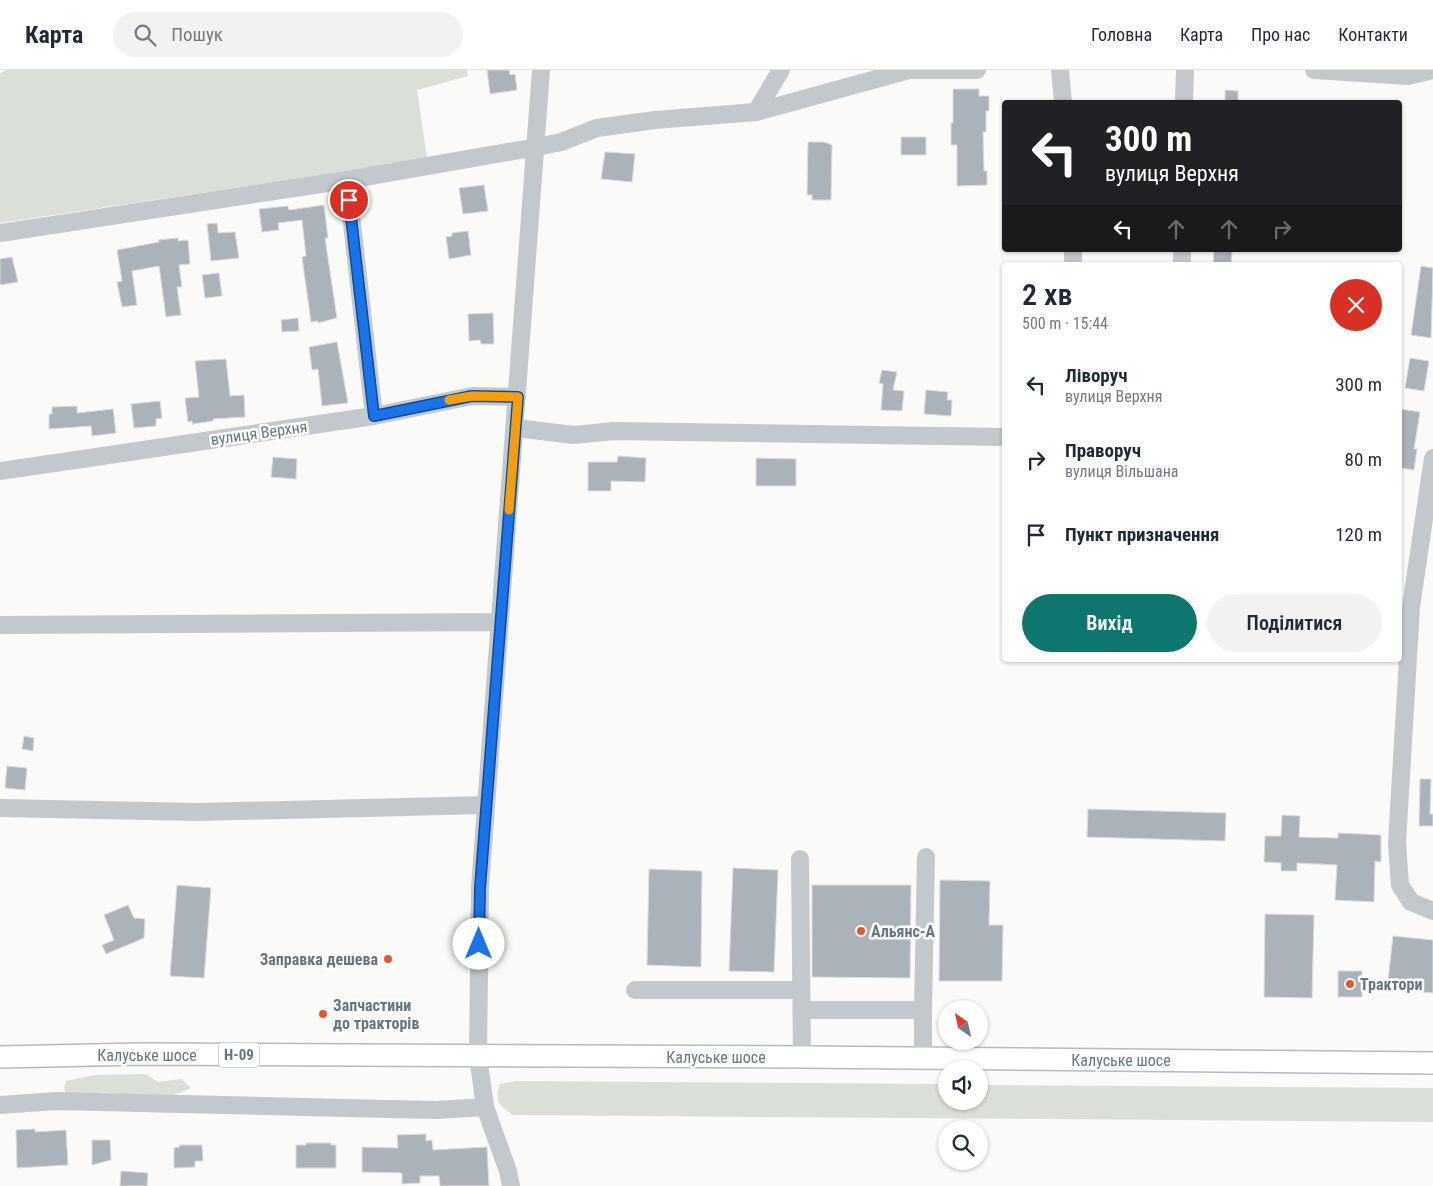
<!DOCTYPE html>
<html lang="uk">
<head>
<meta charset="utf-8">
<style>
  body { margin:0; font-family:"Roboto Condensed",sans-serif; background:#f2f2f3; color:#1f2937; height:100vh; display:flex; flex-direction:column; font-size:19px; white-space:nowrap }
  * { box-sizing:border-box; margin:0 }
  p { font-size:16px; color:#747a83 }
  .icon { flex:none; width:28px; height:28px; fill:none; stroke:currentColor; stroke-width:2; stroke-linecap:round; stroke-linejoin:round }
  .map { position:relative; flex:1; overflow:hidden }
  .panel { position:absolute; left:1002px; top:192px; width:400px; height:400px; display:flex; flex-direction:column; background:#fff; border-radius:5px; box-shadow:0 1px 4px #0004 }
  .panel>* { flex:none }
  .guide { position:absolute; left:1002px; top:30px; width:400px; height:152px; border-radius:5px; box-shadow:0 1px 4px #0004; background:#202124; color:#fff; overflow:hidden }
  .needle { width:32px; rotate:326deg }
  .fabs { position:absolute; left:938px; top:930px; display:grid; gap:10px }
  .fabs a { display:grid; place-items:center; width:50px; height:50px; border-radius:50%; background:#fff; box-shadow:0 1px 4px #0004; font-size:25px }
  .pin { position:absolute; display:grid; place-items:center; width:42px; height:42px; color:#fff; margin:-21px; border:2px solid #fff; border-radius:50%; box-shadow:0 1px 5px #0007 }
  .me { position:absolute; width:55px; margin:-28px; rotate:0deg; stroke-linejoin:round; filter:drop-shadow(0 0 4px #0008) }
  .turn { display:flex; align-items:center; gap:18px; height:105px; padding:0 20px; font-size:22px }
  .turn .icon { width:65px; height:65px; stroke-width:2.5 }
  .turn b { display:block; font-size:35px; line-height:42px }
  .lanes { display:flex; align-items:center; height:48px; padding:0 20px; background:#0003; justify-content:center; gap:25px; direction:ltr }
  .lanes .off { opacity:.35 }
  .round { display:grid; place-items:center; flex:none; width:52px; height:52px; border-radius:26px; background:#f2f2f3 }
  .overview { display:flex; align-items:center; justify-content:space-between; height:85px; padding:0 20px }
  h1 { font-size:30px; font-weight:600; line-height:38px }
  .action { display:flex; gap:10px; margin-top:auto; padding:10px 20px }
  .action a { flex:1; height:58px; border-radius:30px; background:#0f766e; color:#fff; font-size:20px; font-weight:600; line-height:58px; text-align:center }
  .action a+a { background:#f2f2f3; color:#1f2937 }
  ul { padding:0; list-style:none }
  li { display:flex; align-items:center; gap:15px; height:75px; padding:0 20px }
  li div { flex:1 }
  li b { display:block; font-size:19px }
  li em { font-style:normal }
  header { display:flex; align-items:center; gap:30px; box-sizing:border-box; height:70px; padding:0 25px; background:#fff; border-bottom:1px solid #e0e1e3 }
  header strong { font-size:24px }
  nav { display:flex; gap:28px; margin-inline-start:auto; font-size:18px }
  .search { width:350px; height:45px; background:#f2f2f3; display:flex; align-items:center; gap:12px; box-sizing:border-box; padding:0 18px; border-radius:28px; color:#747a83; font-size:19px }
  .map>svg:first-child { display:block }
</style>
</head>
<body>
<header>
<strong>Карта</strong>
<div class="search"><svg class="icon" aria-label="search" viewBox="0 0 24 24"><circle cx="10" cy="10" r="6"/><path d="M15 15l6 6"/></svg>Пошук</div>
<nav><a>Головна</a><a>Карта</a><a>Про нас</a><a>Контакти</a></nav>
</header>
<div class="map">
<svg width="1433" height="1116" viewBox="0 0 1433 1116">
  <rect width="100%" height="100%" fill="#fafaf8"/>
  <path fill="#dadfd7" d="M7 0H467L468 6 417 20 427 89 0 153V3Z
    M146 1004 158 1012 181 1009 191 1018C161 1033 141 1025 110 1023 96 1022 81 1024 67 1025L64 1018 66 1011 94 1005Z
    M516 1011 946 1014V1031H979V1015L1433 1018V1052L513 1045C499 1036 494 1030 500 1014Z"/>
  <path fill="#aab3b9" stroke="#dcdcda" d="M487 0H509L510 5 515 4 517 20 490 24Z
    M953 19H979V26H989V41H986V62H983L984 101H987V115L957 116V75H951V53H953Z
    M1225 20 1238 21V32H1225Z
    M901 67H926V85H901Z
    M808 72H824L832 75 831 130H812V125H807Z
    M605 82 635 84 632 112 601 109Z
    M484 115 488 141 463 144 459 118Z
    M324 135 328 168H325L337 248 318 253V251L311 252 302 187 306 186 302 150 278 153 279 160 262 162 259 139 288 136 289 140Z
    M217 153 218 163 235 162 239 188 211 191 207 154Z
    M468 161 471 185 449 189 446 167 452 166V163Z
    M178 168V171L188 170 190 194 179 195 182 217H177L181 245 166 247 159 196 132 201 137 235 122 237 117 212 122 211 117 180 159 172 158 170Z
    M1214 180H1232L1231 195H1213Z
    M12 187 18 212 0 215V189Z
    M1421 196 1433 198 1431 268 1411 265Z
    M219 203 222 226 205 228 202 205Z
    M493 243 494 274H481L480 270 469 271 468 244Z
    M298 248 299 261 282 262 281 250Z
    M337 272 348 333 322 336 318 299 312 300 309 277Z
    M1410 288 1429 291 1424 321 1405 318Z
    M226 289 230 326 244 325 245 347 213 349V351L192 354V351L188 352 185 328 199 327 195 291Z
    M882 300 897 302 893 320 904 321 902 341 881 340 883 314 879 313Z
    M926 320 948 322 947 330H952L951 346 924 344Z
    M160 331 162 348 156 349V356L134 358 131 334Z
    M77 336V343L113 339 116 363 92 366 91 356 49 359V344H52V337Z
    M1400 339 1420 342 1414 379H1417L1414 400 1400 398Z
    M618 386 646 388 645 412 611 411V421H588V392H617Z
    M273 387 297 389 296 409 271 407Z
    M756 388 796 389V416H756Z
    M24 666 34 668 33 681 22 679Z
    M7 696 27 698 25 720 5 718Z
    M1420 709H1431L1430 744H1433V756H1419Z
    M1088 739 1226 743 1225 771 1087 767Z
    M1282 745 1300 746 1299 767 1338 768V763L1381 765V792L1375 791 1374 832 1335 830 1337 795 1297 793V801H1281V793L1264 792 1265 766H1281Z
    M733 798 778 800 774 902 729 901Z
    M649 799 702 801 701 897 647 895Z
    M940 810 990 811 989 855H1003L1002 911H939Z
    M177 815 211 818 204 908 170 906Z
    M812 815H911L910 908 812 907Z
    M128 835 134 848 145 849 144 868 106 884 102 875 114 870 104 845Z
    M1265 844 1314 845 1312 928 1264 927Z
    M1393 866 1433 870V923L1387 919Z
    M1338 901H1362V927H1338Z
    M35 1059V1062L66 1060 68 1095 17 1098 16 1060Z
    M426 1064V1071L432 1070 433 1080 487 1077 489 1116H440L439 1106H420V1113L402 1114V1103L362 1102V1077L398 1078 397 1065Z
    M92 1070H110L111 1090 92 1095Z
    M306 1073H331V1075H336V1098H296V1075H306Z
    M179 1075H202L203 1091H195V1097L174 1098V1078L180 1077Z
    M121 1101 148 1103 147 1116H120Z"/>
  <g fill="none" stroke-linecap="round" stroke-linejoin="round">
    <defs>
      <path id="major" d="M0 987 139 984 802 987 1433 993"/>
    </defs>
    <use href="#major" stroke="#b5babe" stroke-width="24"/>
    <path stroke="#c3c8cc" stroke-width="18" d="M1060 0 1063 32
      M1314 0 1408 6 1433 0
      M1184 32 1185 0
      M756 42 781 0
      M347 110 374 346
      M0 163 347 110 537 77 561 72 597 58 655 50 756 42 909 0H977
      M1073 180V190
      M1182 195V180
      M516 358 574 365 614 361 1005 367
      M1433 388 1411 537 1397 773 1400 815 1411 832 1433 841
      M0 401 374 346 472 326 517 327
      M0 555 500 552
      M0 738 198 742 486 735
      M800 789 802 987
      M635 920H801
      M802 940H923L926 787
      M923 940V988
      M0 1035 56 1031 387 1039 436 1040 485 1037
      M511 1116 508 1101 485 1037 478 986 480 817 541 0"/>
    <use href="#major" stroke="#fff" stroke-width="21"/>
  </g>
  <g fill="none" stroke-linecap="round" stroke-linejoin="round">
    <defs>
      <path id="route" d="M349 130 374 346 472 326 518 327 480 818 479 874"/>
    </defs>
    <use href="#route" stroke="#114b97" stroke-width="12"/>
    <use href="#route" stroke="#1a73e8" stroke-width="9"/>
    <path stroke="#f59e0b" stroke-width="9" d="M449 330 472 326 518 327 509 440"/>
  </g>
  <g fill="#e4572e" stroke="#fff" stroke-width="2">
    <circle cx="861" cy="861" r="5"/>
    <circle cx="388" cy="889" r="5"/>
    <circle cx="1350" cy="914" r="5"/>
    <circle cx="323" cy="944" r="5"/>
  </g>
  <g text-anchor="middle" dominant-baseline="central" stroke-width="5" stroke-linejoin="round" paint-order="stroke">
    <rect fill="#fff" stroke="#939fa8" stroke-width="1" x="219" y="972.5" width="40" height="25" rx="4"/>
    <g font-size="15" font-weight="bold" fill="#657683">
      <text x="239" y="985">Н-09</text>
    </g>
    <g font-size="16" fill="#657683" stroke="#fff">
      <text transform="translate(259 363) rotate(-8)">вулиця Верхня</text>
      <text x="147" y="985">Калуське шосе</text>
      <text x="716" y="987">Калуське шосе</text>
      <text x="1121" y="990">Калуське шосе</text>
    </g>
    <g font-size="16" font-weight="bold" fill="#657683" stroke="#fff" text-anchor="start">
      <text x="871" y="861">Альянс-А</text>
      <text x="378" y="889" text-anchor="end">Заправка дешева</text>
      <text x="1360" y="914">Трактори</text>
      <text x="333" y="935">Запчастини<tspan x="333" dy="18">до тракторів</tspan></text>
    </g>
  </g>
</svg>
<div class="fabs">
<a><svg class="needle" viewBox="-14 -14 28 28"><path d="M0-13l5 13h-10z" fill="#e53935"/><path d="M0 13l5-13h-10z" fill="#747a83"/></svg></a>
<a><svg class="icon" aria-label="sound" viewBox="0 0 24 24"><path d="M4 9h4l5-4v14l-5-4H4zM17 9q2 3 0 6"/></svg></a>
<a><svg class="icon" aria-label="search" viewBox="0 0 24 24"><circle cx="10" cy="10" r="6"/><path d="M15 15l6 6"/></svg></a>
</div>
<div class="pin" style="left:349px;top:130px;background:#d93025"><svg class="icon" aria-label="arrive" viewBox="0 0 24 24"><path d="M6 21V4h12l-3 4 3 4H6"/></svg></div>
<svg class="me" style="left:479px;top:874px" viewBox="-20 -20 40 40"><circle r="19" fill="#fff"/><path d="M0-13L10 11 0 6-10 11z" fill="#1a73e8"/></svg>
<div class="guide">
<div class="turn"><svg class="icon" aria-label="left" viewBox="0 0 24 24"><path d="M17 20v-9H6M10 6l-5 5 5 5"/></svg><div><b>300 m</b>вулиця Верхня</div></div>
<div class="lanes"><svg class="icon" aria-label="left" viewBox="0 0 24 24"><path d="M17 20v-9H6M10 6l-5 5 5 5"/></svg><svg class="icon off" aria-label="ahead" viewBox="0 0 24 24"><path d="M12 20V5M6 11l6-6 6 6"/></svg><svg class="icon off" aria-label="ahead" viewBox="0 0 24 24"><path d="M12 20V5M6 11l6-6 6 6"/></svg><svg class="icon off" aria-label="right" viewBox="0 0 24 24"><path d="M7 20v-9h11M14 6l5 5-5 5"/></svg></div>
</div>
<section class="panel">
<div class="overview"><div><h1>2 хв</h1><p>500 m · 15:44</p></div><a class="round" style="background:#d93025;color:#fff"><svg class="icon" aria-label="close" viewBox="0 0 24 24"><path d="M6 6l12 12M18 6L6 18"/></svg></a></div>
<ul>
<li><svg class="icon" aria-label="left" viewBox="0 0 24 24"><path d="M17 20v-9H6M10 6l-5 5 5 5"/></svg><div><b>Ліворуч</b><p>вулиця Верхня</p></div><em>300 m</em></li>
<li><svg class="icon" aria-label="right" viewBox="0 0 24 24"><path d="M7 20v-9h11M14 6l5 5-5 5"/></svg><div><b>Праворуч</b><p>вулиця Вільшана</p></div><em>80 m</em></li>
<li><svg class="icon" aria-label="arrive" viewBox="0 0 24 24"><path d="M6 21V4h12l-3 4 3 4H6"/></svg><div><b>Пункт призначення</b></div><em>120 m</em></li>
</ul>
<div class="action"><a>Вихід</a><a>Поділитися</a></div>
</section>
</div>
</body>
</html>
